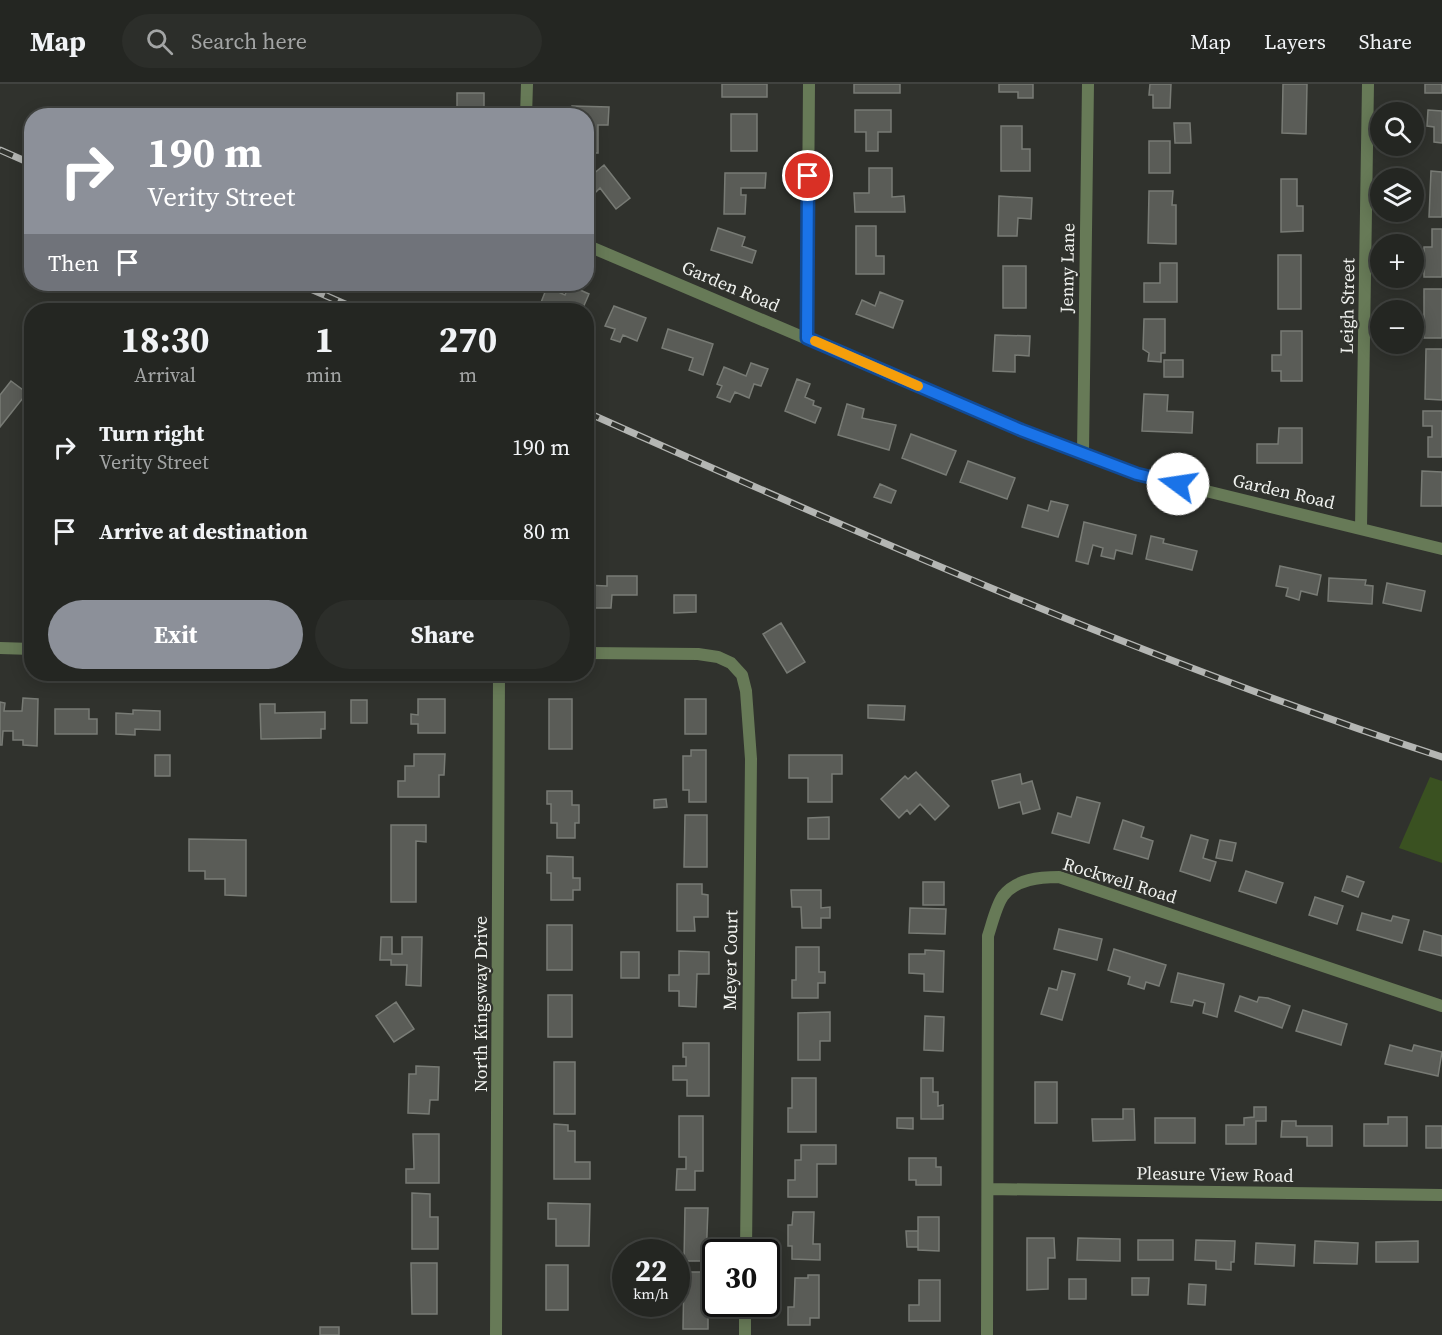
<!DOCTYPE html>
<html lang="en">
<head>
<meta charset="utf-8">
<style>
  body { margin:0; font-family:"Source Serif 4",serif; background:#2c2e2a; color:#f1f3f6; height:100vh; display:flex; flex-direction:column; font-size:22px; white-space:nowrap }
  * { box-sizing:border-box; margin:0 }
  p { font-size:20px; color:#a3a5a5 }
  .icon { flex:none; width:33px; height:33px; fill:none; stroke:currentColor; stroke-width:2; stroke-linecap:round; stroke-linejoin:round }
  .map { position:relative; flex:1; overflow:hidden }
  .drawer { position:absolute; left:24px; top:219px; width:570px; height:378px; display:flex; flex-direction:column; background:#242622; border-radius:24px; box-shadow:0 3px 15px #0003,0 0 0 2px #414340 }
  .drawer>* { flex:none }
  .top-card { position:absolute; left:24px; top:24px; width:570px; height:183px; border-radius:24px; box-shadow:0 3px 15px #0003,0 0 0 2px #414340; background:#8c9099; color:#fff; overflow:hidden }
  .tools { position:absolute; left:1370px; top:18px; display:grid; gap:12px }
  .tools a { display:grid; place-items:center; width:54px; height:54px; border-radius:50%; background:#242622; box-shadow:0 3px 15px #0003,0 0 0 2px #414340; font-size:30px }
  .speed { position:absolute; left:612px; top:1155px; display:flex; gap:12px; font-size:30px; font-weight:700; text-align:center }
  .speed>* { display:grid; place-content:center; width:78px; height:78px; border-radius:50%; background:#242622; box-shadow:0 3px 15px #0003,0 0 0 2px #414340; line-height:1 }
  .speed small { font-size:15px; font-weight:400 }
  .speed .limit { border:3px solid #111; border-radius:9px; background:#fff; color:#111 }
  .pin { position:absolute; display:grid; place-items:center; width:51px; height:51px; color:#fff; margin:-26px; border:3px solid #fff; border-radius:50%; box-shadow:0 2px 6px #0007 }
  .me { position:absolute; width:66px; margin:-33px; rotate:284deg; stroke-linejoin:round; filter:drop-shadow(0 0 4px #0008) }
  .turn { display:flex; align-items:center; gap:21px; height:126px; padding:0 24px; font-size:27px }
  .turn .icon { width:78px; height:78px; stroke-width:2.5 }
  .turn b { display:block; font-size:42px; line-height:51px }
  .then { display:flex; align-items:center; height:57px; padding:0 24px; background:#0003; gap:12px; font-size:22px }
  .eta { display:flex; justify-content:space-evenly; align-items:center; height:102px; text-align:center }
  .eta b { font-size:36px; font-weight:700; line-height:42px }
  .cta { display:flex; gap:12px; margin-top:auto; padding:12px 24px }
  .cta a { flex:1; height:69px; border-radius:36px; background:#8c9099; color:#fff; font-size:24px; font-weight:700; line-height:69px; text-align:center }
  .cta a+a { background:#2c2e2a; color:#f1f3f6 }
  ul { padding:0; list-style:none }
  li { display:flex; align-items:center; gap:18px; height:84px; padding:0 24px }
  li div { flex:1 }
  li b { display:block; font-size:22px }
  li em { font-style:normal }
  header { display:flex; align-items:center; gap:36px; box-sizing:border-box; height:84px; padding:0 30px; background:#242622; border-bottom:2px solid #414340 }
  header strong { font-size:28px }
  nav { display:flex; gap:33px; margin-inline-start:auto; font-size:21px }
  .search { width:420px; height:54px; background:#2c2e2a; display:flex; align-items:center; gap:15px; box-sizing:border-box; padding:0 21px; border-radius:33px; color:#a3a5a5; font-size:22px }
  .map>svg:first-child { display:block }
</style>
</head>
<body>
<header>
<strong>Map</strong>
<div class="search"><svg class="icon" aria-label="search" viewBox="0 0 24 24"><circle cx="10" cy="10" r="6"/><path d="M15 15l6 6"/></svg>Search here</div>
<nav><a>Map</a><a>Layers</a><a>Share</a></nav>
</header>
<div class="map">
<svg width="1442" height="1251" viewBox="0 0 1442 1251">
  <rect width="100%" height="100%" fill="#30322d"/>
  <path fill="#3a5121" d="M1430 693 1442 697V779L1399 764Z"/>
  <path fill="#5a5c57" stroke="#787b75" stroke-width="1.5" d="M722 0H767V13H722Z
    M854 0H900V9H854Z
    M999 0H1033V14H1018V8H999Z
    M1150 0H1171L1170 24H1153V11H1149Z
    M1283 0H1307L1306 50 1282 49Z
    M1425 0H1442V9H1425Z
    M457 9H484V32H443V25H457Z
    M572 22 609 23 608 41H598V69H586V32H572Z
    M855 26H891V48H878V67H866V48H855Z
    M1428 26 1442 27V59L1434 58V43L1427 42Z
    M731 30H757V67H731Z
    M1174 39H1190L1191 59H1175Z
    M1001 42H1022V65H1030V87H1001Z
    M1149 57H1170V89H1149Z
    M604 81 630 114 616 125 600 104 596 108 586 96Z
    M869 84H892V113L904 112 905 128H855L854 109H869Z
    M1431 87 1442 88V133H1429Z
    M725 89H766L765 104H741V111H746L745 130H724Z
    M1281 95H1297V122H1303V147L1281 148Z
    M1149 107H1173L1172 121H1176V160L1148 159Z
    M999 112 1032 114 1031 135 1018 134 1017 152H998Z
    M856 142H876V172H884V190H856Z
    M718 144 745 153 742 162 756 167 752 179 711 166Z
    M1432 145H1442V193H1424V163H1432Z
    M1278 171H1301V225H1278Z
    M1160 179H1177V218H1144V199H1160Z
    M1003 182H1026V224H1003Z
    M500 200H524L521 207Z
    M569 201 589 210 582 226H553L540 221 547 203 565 211Z
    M1424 205H1442V254H1424Z
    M880 208 903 217 893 244 856 230 862 216 875 222Z
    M614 222 646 234 637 257 623 251 620 258 611 255 615 245 605 242Z
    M1144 235H1165V269H1161V278L1148 277 1149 269 1143 265Z
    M668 245 713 260 703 291 689 286 693 274 662 264Z
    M1281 247H1302V297H1281V287H1272V271H1281Z
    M995 251 1030 252 1029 272 1015 271V288L993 287Z
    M1426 265H1442V316L1425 315Z
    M1164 276H1183V293H1164Z
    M751 279 768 285 761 302 754 300 749 314 735 308 730 318 717 313 722 302 717 300 724 283 746 292Z
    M797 295 810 300 805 313 814 317 813 321 821 324 815 339 785 327Z
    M11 297 27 309 0 343V311Z
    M1144 310 1168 311 1167 327 1193 328 1192 349 1142 347Z
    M847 320 864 325 862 334 896 341 889 366 838 351Z
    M1423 327H1442V373H1428V353H1432V342H1423Z
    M1279 344H1302V379H1257V360H1278Z
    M911 350 956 367 946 391 902 374Z
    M968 377 1015 394 1007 415 960 398Z
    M1422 387 1442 388V422H1421Z
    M880 400 896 407 891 419 874 413Z
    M1051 417 1068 421 1058 453 1022 443 1028 421 1048 427Z
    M1084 438 1136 451 1132 470 1116 466 1114 475 1101 472 1103 464 1093 461 1088 480 1076 477Z
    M1151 452 1164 455 1163 459 1197 467 1192 486 1146 475Z
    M1280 482 1321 491 1317 511 1301 507 1299 516 1286 512 1288 504 1276 502Z
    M607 492H637V511H612L611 524H586V501L607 502Z
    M1329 494 1366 496 1365 501 1373 502 1372 520 1328 517Z
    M1387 499 1425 507 1421 527 1383 519Z
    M674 511H696V528L674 529Z
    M781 539 805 578 787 589 763 550Z
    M23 614 38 615 37 662 23 661V656H13V647H3L2 661H0V618L5 619 4 627H22Z
    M418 615H445V649H418V640H411V630L418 631Z
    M549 615H572V665H549Z
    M685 615H706V650H685Z
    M351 616H367V639H351Z
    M260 620H275V629L325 628V645H321V654L261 655Z
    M868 621 905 622 904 636 868 634Z
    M55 625H89V635H97V650H55Z
    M133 626 160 627V646L135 645V651L116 650V629L133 630Z
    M691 666H706V718H689V706H683V672H691Z
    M414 670H445L444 691H439V713H398V697H405V682H414Z
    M155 671H170V692H155Z
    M789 671H842V690H832V718H808V694H789Z
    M916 688 949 722 935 736 920 720 910 730 907 726 899 734 881 715 905 692 908 695Z
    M1020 690 1022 700 1032 697 1040 725 1023 730 1020 718 999 724 992 697Z
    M547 707H572V721H579V739H575V754H557V739H551V720H547Z
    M1077 713 1100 719 1089 759 1052 749 1058 729 1071 733Z
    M666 715 667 723 654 724V716Z
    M685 731H707V783H684Z
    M829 733V755H808V734Z
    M1123 736 1144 743 1141 753 1153 757 1148 775 1114 765Z
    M391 741H426V758L416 757V818H391Z
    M1191 751 1208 756 1203 774 1216 778 1210 797 1180 787Z
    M189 755 246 756V812L225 811V795H205V787H189Z
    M1220 756 1236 759 1232 777 1216 774Z
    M547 772 573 773V794H580V806H573V816H551V789H547Z
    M1246 787 1283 799 1276 819 1239 807Z
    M1347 792 1364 798 1358 813 1342 807Z
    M923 798H944V821H923Z
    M677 800H702V810L708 811V833H694L695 847H677Z
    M791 806H821V824L830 823V834H821V844H802L801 823H792Z
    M1315 813 1343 822 1337 840 1309 831Z
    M910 824 946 825 945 850 909 849Z
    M1362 829 1391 837 1393 832 1409 836 1402 859 1357 846Z
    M547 841H572V886H547Z
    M1059 845 1102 855 1097 876 1054 865Z
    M1424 847 1442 852V872L1419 866Z
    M381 853H392V870H402V853H422L421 902 406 901 407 881H391V876H380Z
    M796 863H819V888H825V899H818V914H792V896H796Z
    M1114 865 1166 881 1159 902 1146 898 1144 905 1128 900 1130 893 1108 886Z
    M925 866 944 867 943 908 924 907V890L909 889V870H925Z
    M679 867 709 868V890H697L696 923 679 922V907H669V891H679Z
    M621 868H639V894H621Z
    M1062 887 1075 890 1062 936 1041 930 1049 904 1057 906Z
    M1178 889 1224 900 1217 933 1203 929 1205 919 1194 916 1192 922 1171 918Z
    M548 911H572V953H548Z
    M1240 912 1257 918 1259 913 1268 914 1290 922 1282 944 1235 927Z
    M396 918 414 945 394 958 376 932Z
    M1303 926 1347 940 1341 961 1296 947Z
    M830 928V957H820V976H798V929Z
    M925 932 944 933 943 967 924 966Z
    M683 959H709V1012H687V996H673V982H686V973H683Z
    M1390 961 1412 967 1414 961 1442 968 1438 992 1385 980Z
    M554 978H575V1030H554Z
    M416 982 439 983 438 1016H430L429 1030 408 1029 409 990H416Z
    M792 994H816V1048H788V1024H792Z
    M921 994H933V1008H938V1022L943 1021V1035H921Z
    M1035 998H1057V1039H1035Z
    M1254 1023H1266V1037H1256V1060H1226V1041H1244V1034L1254 1033Z
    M1123 1025H1134L1135 1056 1093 1057 1092 1035H1123Z
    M679 1032H703V1087H695V1106H676L677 1085H686V1073H679Z
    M1388 1033H1407V1062H1364V1040H1388Z
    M897 1034H913V1045L897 1044Z
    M1155 1034H1195V1059H1155Z
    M1282 1037H1296V1042H1332V1062H1307V1053H1281Z
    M554 1040 568 1041V1047H575V1078H590V1095H554Z
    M1426 1042H1442V1064H1426Z
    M413 1050H439V1099H406V1085H414Z
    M801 1061H836V1080H817V1113H788V1096H795V1076H801Z
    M909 1074H936V1083H941V1101H916V1096H909Z
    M412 1109 430 1110V1133H438V1165H412Z
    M548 1119 590 1120 589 1162H556V1135H548Z
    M685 1124H708L706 1177H684Z
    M793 1128H814L813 1160H820V1176L792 1175V1162H788V1141H792Z
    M918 1133H939V1167L918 1166Z
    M906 1147H918V1163H907Z
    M1027 1154H1054L1055 1174H1048V1205L1027 1206Z
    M1078 1154 1120 1155V1177L1077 1176Z
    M1138 1156H1173V1176H1138Z
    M1196 1156 1235 1157 1234 1178H1231V1186L1216 1185V1177L1195 1176Z
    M1315 1157 1358 1159 1357 1180 1314 1179Z
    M1418 1157V1178H1376V1158Z
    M1256 1159 1295 1161 1294 1182 1255 1180Z
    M411 1179H437V1230H412Z
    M546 1181H568V1226H546Z
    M684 1188H708V1245H683Z
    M808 1191H819V1234H810V1241H788V1223H794L795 1194H808Z
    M1132 1194H1149L1148 1211H1132Z
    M1069 1195H1086V1215H1069Z
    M919 1196H940V1237H909V1221H919Z
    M1189 1200 1206 1201 1205 1221 1188 1220Z
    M320 1243H339V1251H320Z"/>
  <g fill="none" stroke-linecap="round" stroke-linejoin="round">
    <path stroke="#677a57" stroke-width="12" d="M526 32 527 0
      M586 161 1021 346 1137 390 1442 465
      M807 254 809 0
      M1083 368 1088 0
      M1361 444 1368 0
      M0 564 32 565
      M586 569 698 570 718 573 731 579 742 591 746 607 751 675 746 1168
      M988 1105 1442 1111
      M496 1251 499 590
      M745 1251V1220
      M987 1251 988 852C992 840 996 822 1003 812 1016 795 1040 793 1059 793L1442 922"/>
    <defs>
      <path id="rail" d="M0 66 32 80
        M299 200 359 226
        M586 328C868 454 1149 577 1442 673"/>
    </defs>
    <use href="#rail" stroke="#b4b6b3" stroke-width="7"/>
    <use href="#rail" stroke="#30322d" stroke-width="4.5" stroke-dasharray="14" stroke-linecap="butt"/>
  </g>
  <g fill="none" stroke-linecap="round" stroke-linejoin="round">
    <defs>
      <path id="route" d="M808 92 807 254 1021 346 1137 390 1178 400"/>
    </defs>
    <use href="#route" stroke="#114b97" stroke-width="15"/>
    <use href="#route" stroke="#1a73e8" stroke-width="10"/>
    <path stroke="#f59e0b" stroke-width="10" d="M815 257 918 302"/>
  </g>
  <g text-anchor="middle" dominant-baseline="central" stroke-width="4.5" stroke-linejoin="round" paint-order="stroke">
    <g font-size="18" fill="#f0f2ef" stroke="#30322d">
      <text transform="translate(1067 184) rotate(-89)">Jenny Lane</text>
      <text transform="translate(731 202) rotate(23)">Garden Road</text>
      <text transform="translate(1347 222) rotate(-89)">Leigh Street</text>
      <text transform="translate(1284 407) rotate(13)">Garden Road</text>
      <text transform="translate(1120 796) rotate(17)">Rockwell Road</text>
      <text transform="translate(730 876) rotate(-89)">Meyer Court</text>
      <text transform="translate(480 920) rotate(-90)">North Kingsway Drive</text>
      <text transform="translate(1215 1090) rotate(1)">Pleasure View Road</text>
    </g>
  </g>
</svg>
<div class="tools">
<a><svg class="icon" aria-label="search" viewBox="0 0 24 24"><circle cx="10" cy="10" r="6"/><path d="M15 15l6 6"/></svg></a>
<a><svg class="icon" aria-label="layers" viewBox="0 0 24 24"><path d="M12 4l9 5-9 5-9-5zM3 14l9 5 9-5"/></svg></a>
<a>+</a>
<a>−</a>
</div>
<div class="speed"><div>22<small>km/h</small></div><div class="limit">30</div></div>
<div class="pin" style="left:808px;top:92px;background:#d93025"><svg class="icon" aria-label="arrive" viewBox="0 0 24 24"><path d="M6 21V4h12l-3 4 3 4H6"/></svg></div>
<svg class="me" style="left:1178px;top:400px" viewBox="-20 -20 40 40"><circle r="19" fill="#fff"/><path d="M0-13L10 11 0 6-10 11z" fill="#1a73e8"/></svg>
<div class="top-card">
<div class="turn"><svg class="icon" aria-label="right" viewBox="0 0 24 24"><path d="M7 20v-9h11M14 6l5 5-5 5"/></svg><div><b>190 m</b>Verity Street</div></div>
<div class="then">Then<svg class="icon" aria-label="arrive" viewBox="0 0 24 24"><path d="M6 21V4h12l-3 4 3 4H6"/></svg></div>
</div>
<section class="drawer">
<div class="eta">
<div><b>18:30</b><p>Arrival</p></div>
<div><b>1</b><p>min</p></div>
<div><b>270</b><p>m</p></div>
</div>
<ul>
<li><svg class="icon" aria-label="right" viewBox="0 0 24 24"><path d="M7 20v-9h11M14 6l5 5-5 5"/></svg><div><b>Turn right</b><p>Verity Street</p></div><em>190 m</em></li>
<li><svg class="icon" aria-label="arrive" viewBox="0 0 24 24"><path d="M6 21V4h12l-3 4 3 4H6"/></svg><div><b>Arrive at destination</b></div><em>80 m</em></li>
</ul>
<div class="cta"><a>Exit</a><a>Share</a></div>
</section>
</div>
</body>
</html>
